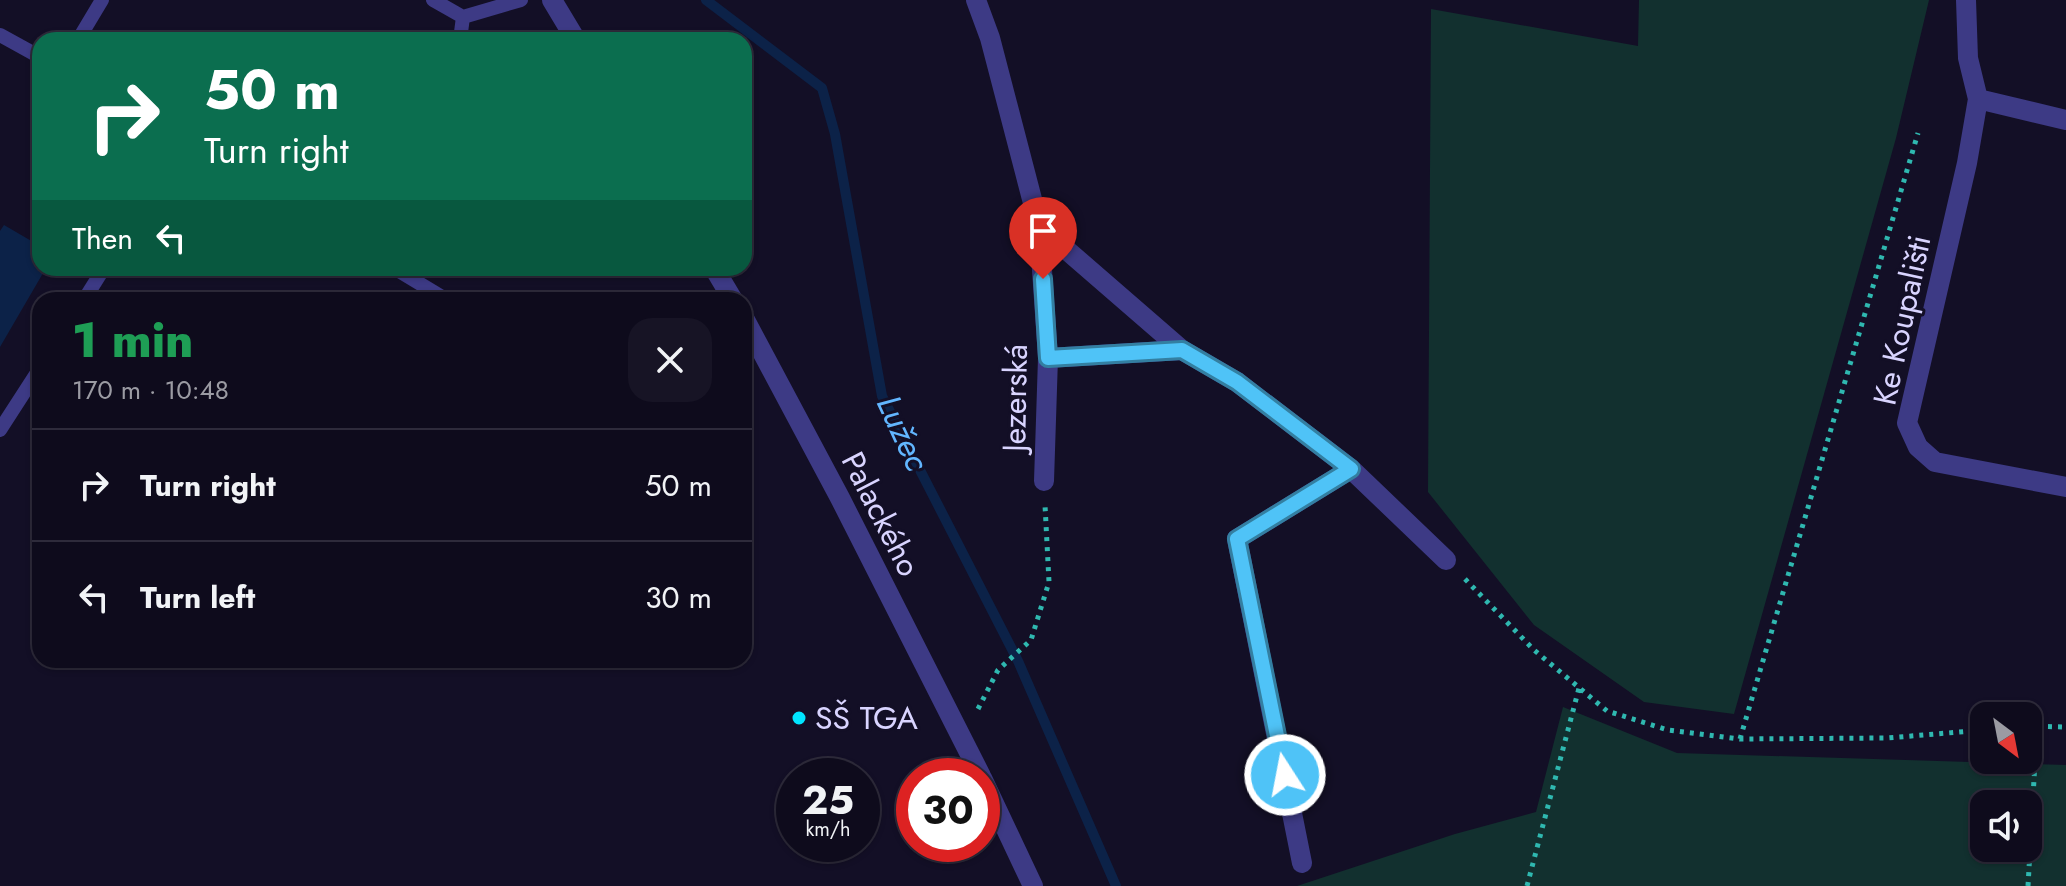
<!DOCTYPE html>
<html lang="en">
<head>
<meta charset="utf-8">
<style>
  body { margin:0; font-family:Jost,sans-serif; background:#171425; color:#f1f3f6; height:100vh; display:flex; flex-direction:column; font-size:30px; white-space:nowrap }
  * { box-sizing:border-box; margin:0 }
  p { font-size:26px; color:#9b9ba3 }
  .icon { flex:none; width:44px; height:44px; fill:none; stroke:currentColor; stroke-width:2; stroke-linecap:round; stroke-linejoin:round }
  .map { position:relative; flex:1; overflow:hidden }
  .details { position:absolute; left:32px; top:292px; width:720px; height:376px; display:flex; flex-direction:column; background:#0e0b1c; border-radius:24px; box-shadow:0 2px 6px #0004,0 0 0 2px #2e2b3b }
  .details>* { flex:none }
  .top-card { position:absolute; left:32px; top:32px; width:720px; height:244px; border-radius:24px; box-shadow:0 2px 6px #0004,0 0 0 2px #2e2b3b; background:#0b6e4f; color:#fff; overflow:hidden }
  .needle { width:52px; rotate:148deg }
  .fabs { position:absolute; left:1970px; top:702px; display:grid; gap:16px }
  .fabs a { display:grid; place-items:center; width:72px; height:72px; border-radius:16px; background:#0e0b1c; box-shadow:0 2px 6px #0004,0 0 0 2px #2e2b3b; font-size:40px }
  .speed { position:absolute; left:776px; top:758px; display:flex; gap:16px; font-size:40px; font-weight:700; text-align:center }
  .speed>* { display:grid; place-content:center; width:104px; height:104px; border-radius:50%; background:#0e0b1c; box-shadow:0 2px 6px #0004,0 0 0 2px #2e2b3b; line-height:1 }
  .speed small { font-size:20px; font-weight:400 }
  .speed .limit { border:12px solid #d22; background:#fff; color:#111 }
  .pin { position:absolute; display:grid; place-items:center; width:68px; height:68px; color:#fff; margin:-82px -34px; border-radius:50% 50% 50% 0; rotate:-45deg; box-shadow:0 0 8px #0007 }
  .pin .icon { rotate:45deg }
  .me { position:absolute; width:88px; margin:-44px; rotate:349deg; stroke-linejoin:round; filter:drop-shadow(0 0 6px #0008) }
  .turn { display:flex; align-items:center; gap:28px; height:168px; padding:0 40px; font-size:36px }
  .turn .icon { width:104px; height:104px; stroke-width:2.5 }
  .turn b { display:block; font-size:56px; line-height:68px }
  .then { display:flex; align-items:center; height:76px; padding:0 40px; background:#0003; gap:16px; font-size:30px }
  .round { display:grid; place-items:center; flex:none; width:84px; height:84px; border-radius:24px; background:#171425 }
  .headline { display:flex; align-items:center; justify-content:space-between; height:136px; padding:0 40px }
  h1 { font-size:48px; font-weight:800; line-height:60px; color:#1e9e55 }
  ul { padding:0; list-style:none }
  li { display:flex; align-items:center; gap:24px; height:112px; padding:0 40px; border-top:2px solid #2e2b3b }
  li div { flex:1 }
  li b { display:block; font-size:30px }
  li em { font-style:normal }
  .map>svg:first-child { display:block }
</style>
</head>
<body>
<div class="map">
<svg width="2066" height="886" viewBox="0 0 2066 886">
  <rect width="100%" height="100%" fill="#130f26"/>
  <path fill="#12302f" fill-rule="evenodd" d="M1639 0H1929L1896 138 1734 714 1644 702 1534 625 1428 492 1431 9 1638 46Z
    M1563 707 1677 753 2066 765V886H1297L1455 834 1536 812ZM1984 804H2028V848H1984Z"/>
  <path fill="#0c2248" d="M4 225 40 246V268H46L0 347V231Z"/>
  <g fill="none" stroke-linecap="round" stroke-linejoin="round">
    <path stroke="#0c2248" stroke-width="10" d="M706 0 822 88 835 134 882 396 1018 661 1116 886"/>
    <path stroke="#2fb8b0" stroke-width="5" stroke-dasharray="4 6" stroke-linecap="butt" d="M1465 579 1534 650 1607 711 1668 730 1740 739 1887 738 1984 730
      M978 709 998 670 1031 640 1049 582 1045 505
      M2028 726 2066 727
      M1740 739 1918 133
      M1527 886 1579 688
      M2028 886 2037 726"/>
    <path stroke="#3d3a85" stroke-width="14" d="M433 0 463 17 521 0
      M0 35 40 57
      M78 40 102 0
      M460 40 463 17
      M394 268 447 300
      M84 300 104 268
      M0 430 40 368"/>
    <path stroke="#3d3a85" stroke-width="20" d="M976 0 990 38 1039 226 1048 358 1044 481
      M1966 0 1968 58 1978 99 2066 120
      M1978 99 1967 163 1907 423 1918 447 1935 462 2066 487
      M1039 226 1182 350 1237 382 1351 469 1446 560
      M1048 358 1182 350
      M1302 863 1237 539 1351 469"/>
    <path stroke="#3d3a85" stroke-width="20" d="M552 0 576 40
      M714 268 733 300
      M744 318 840 498 981 776
      M982 778 1033 886"/>
  </g>
  <g fill="none" stroke-linecap="round" stroke-linejoin="round">
    <defs>
      <path id="route" d="M1043 279 1048 358 1182 350 1237 382 1351 469 1237 539 1285 775"/>
    </defs>
    <use href="#route" stroke="#337fa1" stroke-width="20"/>
    <use href="#route" stroke="#4fc3f7" stroke-width="14"/>
  </g>
  <circle fill="#00e5ff" stroke="#130f26" stroke-width="3" cx="799" cy="718" r="8"/>
  <g text-anchor="middle" dominant-baseline="central" stroke-width="6" stroke-linejoin="round" paint-order="stroke">
    <g font-size="32" fill="#d9d4ff" stroke="#130f26">
      <text transform="translate(1902 320) rotate(-78)">Ke Koupališti</text>
      <text transform="translate(1015 398) rotate(-89)">Jezerská</text>
      <text transform="translate(881 514) rotate(63)">Palackého</text>
    </g>
    <g font-size="32" fill="#d9d4ff" stroke="#130f26" text-anchor="start">
      <text x="815" y="718">SŠ TGA</text>
    </g>
    <g font-size="34" font-style="italic" fill="#62b6ff" stroke="#130f26">
      <text transform="translate(903 433) rotate(65)">Lužec</text>
    </g>
  </g>
</svg>
<div class="fabs">
<a><svg class="needle" viewBox="-14 -14 28 28"><path d="M0-13l5 13h-10z" fill="#e53935"/><path d="M0 13l5-13h-10z" fill="#9b9ba3"/></svg></a>
<a><svg class="icon" aria-label="sound" viewBox="0 0 24 24"><path d="M4 9h4l5-4v14l-5-4H4zM17 9q2 3 0 6"/></svg></a>
</div>
<div class="speed"><div>25<small>km/h</small></div><div class="limit">30</div></div>
<div class="pin" style="left:1043px;top:279px;background:#d93025"><svg class="icon" aria-label="arrive" viewBox="0 0 24 24"><path d="M6 21V4h12l-3 4 3 4H6"/></svg></div>
<svg class="me" style="left:1285px;top:775px" viewBox="-20 -20 40 40"><circle r="17" fill="#4fc3f7" stroke="#fff" stroke-width="3"/><path d="M0-11L8 9 0 5-8 9z" fill="#fff"/></svg>
<div class="top-card">
<div class="turn"><svg class="icon" aria-label="right" viewBox="0 0 24 24"><path d="M7 20v-9h11M14 6l5 5-5 5"/></svg><div><b>50 m</b>Turn right</div></div>
<div class="then">Then<svg class="icon" aria-label="left" viewBox="0 0 24 24"><path d="M17 20v-9H6M10 6l-5 5 5 5"/></svg></div>
</div>
<section class="details">
<div class="headline"><div><h1>1 min</h1><p>170 m · 10:48</p></div><a class="round"><svg class="icon" aria-label="close" viewBox="0 0 24 24"><path d="M6 6l12 12M18 6L6 18"/></svg></a></div>
<ul>
<li><svg class="icon" aria-label="right" viewBox="0 0 24 24"><path d="M7 20v-9h11M14 6l5 5-5 5"/></svg><div><b>Turn right</b></div><em>50 m</em></li>
<li><svg class="icon" aria-label="left" viewBox="0 0 24 24"><path d="M17 20v-9H6M10 6l-5 5 5 5"/></svg><div><b>Turn left</b></div><em>30 m</em></li>
</ul>
</section>
</div>
</body>
</html>
